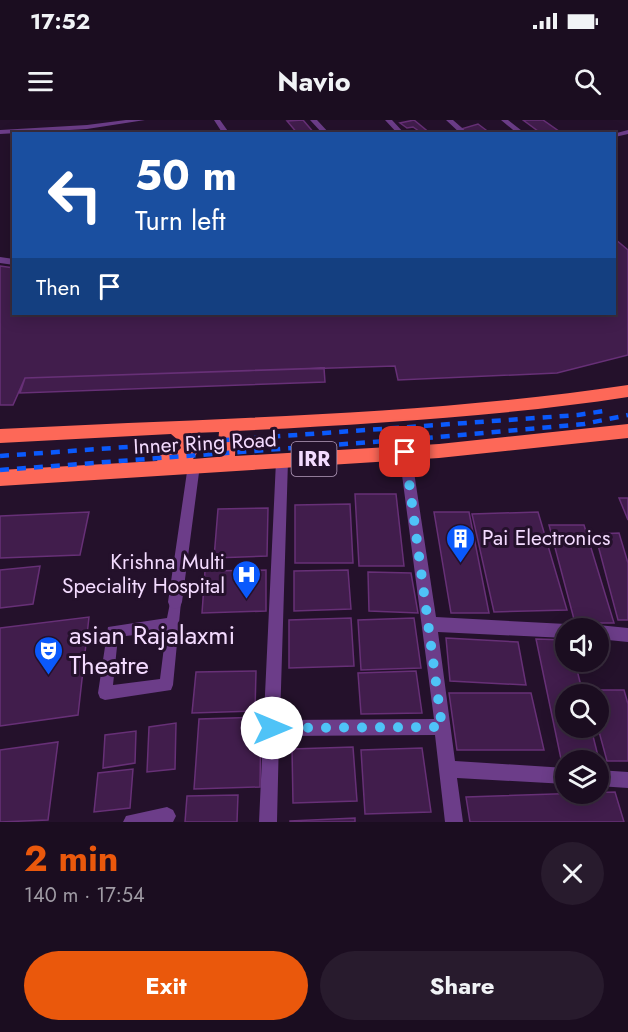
<!DOCTYPE html>
<html lang="en">
<head>
<meta charset="utf-8">
<style>
  body { margin:0; font-family:Jost,sans-serif; background:#281b2d; color:#f1f3f6; height:100vh; display:flex; flex-direction:column; font-size:22px; white-space:nowrap }
  * { box-sizing:border-box; margin:0 }
  p { font-size:20px; color:#a09ca5 }
  .icon { flex:none; width:33px; height:33px; fill:none; stroke:currentColor; stroke-width:2; stroke-linecap:round; stroke-linejoin:round }
  .map { position:relative; height:702px; overflow:hidden }
  .drawer { display:flex; flex-direction:column; background:#1b0d20; flex:1 }
  .drawer>* { flex:none }
  .hud { position:absolute; left:12px; top:12px; width:604px; height:183px; border-radius:0px; box-shadow:0 3px 15px #0003,0 0 0 2px #392d3e; background:#1a4fa0; color:#fff; overflow:hidden }
  .controls { position:absolute; left:555px; top:498px; display:grid; gap:12px }
  .controls a { display:grid; place-items:center; width:54px; height:54px; border-radius:50%; background:#1b0d20; box-shadow:0 3px 15px #0003,0 0 0 2px #392d3e; font-size:30px }
  .pin { position:absolute; display:grid; place-items:center; width:51px; height:51px; color:#fff; margin:-26px; border-radius:12px; box-shadow:0 3px 9px #0006 }
  .me { position:absolute; width:66px; margin:-33px; rotate:90deg; stroke-linejoin:round; filter:drop-shadow(0 0 4px #0008) }
  .turn { display:flex; align-items:center; gap:21px; height:126px; padding:0 24px; font-size:27px }
  .turn .icon { width:78px; height:78px; stroke-width:2.5 }
  .turn b { display:block; font-size:42px; line-height:51px }
  .then { display:flex; align-items:center; height:57px; padding:0 24px; background:#0003; gap:12px; font-size:22px }
  .round { display:grid; place-items:center; flex:none; width:63px; height:63px; border-radius:32px; background:#281b2d }
  .overview { display:flex; align-items:center; justify-content:space-between; height:102px; padding:0 24px }
  h1 { font-size:36px; font-weight:700; line-height:45px; color:#ea580c }
  .cta { display:flex; gap:12px; margin-top:auto; padding:12px 24px }
  .cta a { flex:1; height:69px; border-radius:36px; background:#ea580c; color:#fff; font-size:24px; font-weight:700; line-height:69px; text-align:center }
  .cta a+a { background:#281b2d; color:#f1f3f6 }
  .status { display:flex; justify-content:space-between; align-items:center; height:42px; padding:0 30px; background:#1b0d20; direction:ltr }
  .status svg { height:16px; fill:currentColor }
  header { display:flex; justify-content:space-between; align-items:center; height:78px; padding:0 24px; background:#1b0d20; font-size:27px; font-weight:700 }
  .map>svg:first-child { display:block }
</style>
</head>
<body>
<div class="status"><b>17:52</b><svg viewBox="0 0 49 12"><path d="M0 12V9h3v3zM5 12V6h3v6zM10 12V3h3v9zM15 12V0h3v12zM26 1h20v11H26zM47 4h2v5h-2z"/></svg></div>
<header><svg class="icon" aria-label="menu" viewBox="0 0 24 24"><path d="M4 6h16M4 12h16M4 18h16"/></svg>Navio<svg class="icon" aria-label="search" viewBox="0 0 24 24"><circle cx="10" cy="10" r="6"/><path d="M15 15l6 6"/></svg></header>
<div class="map">
<svg width="628" height="702" viewBox="0 0 628 702">
  <rect width="100%" height="100%" fill="#24112b"/>
  <path fill="#411d4c" stroke="#673077" stroke-width="1.5" d="M303 0 315 14H298L287 1Z
    M414 0 431 14H414L420 12 413 7 407 8 400 3Z
    M523 0H543L563 14H542Z
    M478 4 490 13 467 14 461 9Z
    M615 119 628 130V235L557 253 398 260 395 246 25 258 13 285H0V146L14 148V194H615Z
    M324 248 325 262 20 273 25 258Z
    M355 374H396L404 446H359Z
    M619 378H628V400Z
    M350 384 353 443H295V385Z
    M268 388 267 436 214 438 218 389Z
    M89 392 80 435 0 438V396Z
    M434 392H469L489 493H451Z
    M538 392 567 490 494 492 472 394Z
    M549 405H584L614 503H575Z
    M619 413 628 443V500H618L595 414Z
    M40 446 33 484 0 488V450Z
    M266 450V491L202 493 205 451Z
    M348 450 351 489 294 491V451Z
    M368 452 411 453 418 493 369 491Z
    M89 497 78 595 0 606V508Z
    M351 498 354 546 289 548V500Z
    M414 498 421 548 361 550 358 500Z
    M446 518 518 522 526 565 450 561Z
    M536 519 566 520V542H575L583 574H566V608H591L599 640 561 639Z
    M256 551 255 591 192 593 196 552Z
    M416 551 422 593 361 594 358 553Z
    M588 570H624L628 584V641H607L598 608V574H589Z
    M449 573H531L544 630H457Z
    M261 597 260 667 194 669 199 599Z
    M176 603 175 649 147 652 149 607Z
    M136 611 135 643 103 648 105 615Z
    M58 622 48 700 0 702V630Z
    M353 627 357 681 293 683 292 629Z
    M422 628 431 692 365 694 361 630Z
    M133 649 130 688 94 692 98 653Z
    M615 672 624 702H470L466 677Z
    M238 675 237 702H185L187 676Z
    M355 698V702H290V701Z"/>
  <g fill="none" stroke-linecap="round" stroke-linejoin="round">
    <path fill="#6c3d89" fill-rule="evenodd" d="M175 476 179 478 181 482 173 565 171 570 105 580 100 578 98 573 108 507 167 498 171 478ZM166 511 160 559 113 565 118 517Z"/>
    <path fill="#6c3d89" fill-rule="evenodd" d="M126 0H145L87 9 0 14V10L87 5Z
      M214 0H220L230 14H223Z
      M310 0H317L330 14H323Z
      M385 0H392L405 14H398Z
      M446 0H453L469 14H461Z
      M501 0H508L526 14H518Z
      M628 10V14L615 17V14H613Z
      M0 137 14 139V145L0 143Z
      M405 327 409 329 411 332 436 497 566 504 572 508H566V518L438 512 455 641 566 648V664L457 658 463 702H445L435 615 279 616 277 702H259L276 341 278 337H286L288 341 280 600 434 599 399 332 401 329Z
      M194 340 198 341 200 345 182 482 180 487 175 489 170 487 168 482 188 345 190 341Z
      M598 505 628 508V522L598 519V508H592Z
      M598 650 628 652V668L598 666Z
      M167 687 173 690 176 696 173 702H123L126 696Z"/>
    <path fill="#fd6858" fill-rule="evenodd" d="M628 265V277C498 297 367 304 236 311L235 336 439 324 628 304V318L439 338 0 366V350L157 341 160 335 177 332 181 328 178 320 171 314 0 323V309C209 298 420 296 628 265ZM219 312 217 337 193 339 199 330 192 313Z"/>
    <path stroke="#0a59fc" stroke-width="4.5" stroke-dasharray="9 8" stroke-linecap="butt" d="M0 336 578 295 610 290
      M0 350 426 318 584 304 628 295"/>
  </g>
  <g fill="none" stroke-linecap="round" stroke-linejoin="round">
    <path stroke="#4fc3f7" stroke-width="10" stroke-dasharray="0 18" d="M272 608 442 607 405 332"/>
  </g>
  <defs>
    <symbol id="building-pin" viewBox="-11 -11 22 30"><path d="M0 17L-7.5 6A9.5 9.5 0 1 1 7.5 6Z" fill="#0a59fc" stroke="#24112b"/><path d="M-4-6H4V6H1V3H-1V6H-4ZM-2.5-4.3h1.7v1.8h-1.7ZM.8-4.3h1.7v1.8H.8ZM-2.5-1h1.7V.8h-1.7ZM.8-1h1.7V.8H.8Z" fill="#fff"/></symbol>
    <symbol id="hospital-pin" viewBox="-11 -11 22 30"><path d="M0 17L-7.5 6A9.5 9.5 0 1 1 7.5 6Z" fill="#0a59fc" stroke="#24112b"/><path d="M-5-5h3v3.5h4V-5h3V5h-3V1.5h-4V5h-3Z" fill="#fff"/></symbol>
    <symbol id="theatre-pin" viewBox="-11 -11 22 30"><path d="M0 17L-7.5 6A9.5 9.5 0 1 1 7.5 6Z" fill="#0a59fc" stroke="#24112b"/><path d="M-5-5.5Q0-4 5-5.5V0Q5 5 0 6Q-5 5-5 0ZM-3.3-2.5H-1v1.5H-3.3ZM1-2.5H3.3v1.5H1ZM-2.8 1Q0 5.5 2.8 1Z" fill="#fff"/></symbol>
  </defs>
  <g fill-rule="evenodd">
    <use href="#building-pin" x="444" y="402" width="33" height="45"/>
    <use href="#hospital-pin" x="230" y="438" width="33" height="45"/>
    <use href="#theatre-pin" x="32" y="514" width="33" height="45"/>
  </g>
  <g text-anchor="middle" dominant-baseline="central" stroke-width="6" stroke-linejoin="round" paint-order="stroke">
    <rect fill="#24112b" stroke="#b69ebf" stroke-width="1.5" x="291.5" y="322" width="45" height="34" rx="4.5"/>
    <g font-size="20" font-weight="bold" fill="#f4dbff">
      <text x="314" y="339">IRR</text>
    </g>
    <g font-size="21" fill="#f4dbff" stroke="#24112b">
      <text transform="translate(205 323) rotate(-3)">Inner Ring Road</text>
    </g>
    <g font-size="21" fill="#f4dbff" stroke="#24112b" text-anchor="start">
      <text x="482" y="418">Pai Electronics</text>
      <text x="225" y="442" text-anchor="end">Krishna Multi<tspan x="225" dy="24">Speciality Hospital</tspan></text>
    </g>
    <g font-size="26" fill="#f4dbff" stroke="#24112b" text-anchor="start">
      <text x="69" y="515">asian Rajalaxmi<tspan x="69" dy="30">Theatre</tspan></text>
    </g>
  </g>
</svg>
<div class="controls">
<a><svg class="icon" aria-label="sound" viewBox="0 0 24 24"><path d="M4 9h4l5-4v14l-5-4H4zM17 9q2 3 0 6"/></svg></a>
<a><svg class="icon" aria-label="search" viewBox="0 0 24 24"><circle cx="10" cy="10" r="6"/><path d="M15 15l6 6"/></svg></a>
<a><svg class="icon" aria-label="layers" viewBox="0 0 24 24"><path d="M12 4l9 5-9 5-9-5zM3 14l9 5 9-5"/></svg></a>
</div>
<div class="pin" style="left:405px;top:332px;background:#d93025"><svg class="icon" aria-label="arrive" viewBox="0 0 24 24"><path d="M6 21V4h12l-3 4 3 4H6"/></svg></div>
<svg class="me" style="left:272px;top:608px" viewBox="-20 -20 40 40"><circle r="19" fill="#fff"/><path d="M0-13L10 11 0 6-10 11z" fill="#4fc3f7"/></svg>
<div class="hud">
<div class="turn"><svg class="icon" aria-label="left" viewBox="0 0 24 24"><path d="M17 20v-9H6M10 6l-5 5 5 5"/></svg><div><b>50 m</b>Turn left</div></div>
<div class="then">Then<svg class="icon" aria-label="arrive" viewBox="0 0 24 24"><path d="M6 21V4h12l-3 4 3 4H6"/></svg></div>
</div>
</div>
<section class="drawer">
<div class="overview"><div><h1>2 min</h1><p>140 m · 17:54</p></div><a class="round"><svg class="icon" aria-label="close" viewBox="0 0 24 24"><path d="M6 6l12 12M18 6L6 18"/></svg></a></div>
<div class="cta"><a>Exit</a><a>Share</a></div>
</section>
</body>
</html>
